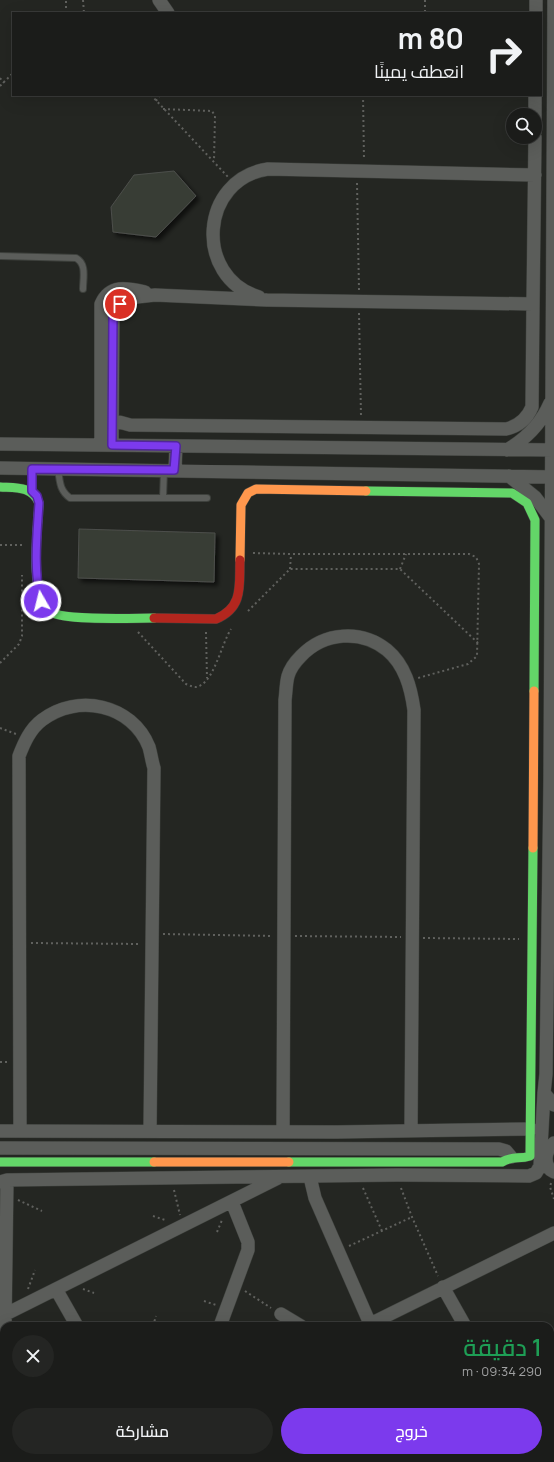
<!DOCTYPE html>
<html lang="ar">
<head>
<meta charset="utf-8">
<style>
  body { margin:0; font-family:Manrope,Cairo,sans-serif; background:#242523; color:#f1f3f6; direction:rtl; height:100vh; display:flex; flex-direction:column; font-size:15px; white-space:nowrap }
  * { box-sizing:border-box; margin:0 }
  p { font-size:13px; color:#a0a1a2 }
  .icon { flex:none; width:22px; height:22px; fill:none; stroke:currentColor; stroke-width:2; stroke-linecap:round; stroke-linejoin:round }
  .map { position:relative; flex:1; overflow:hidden; direction:ltr }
  .panel { position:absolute; left:0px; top:1322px; width:554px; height:140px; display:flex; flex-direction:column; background:#1b1c1a; border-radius:12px 12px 0 0; box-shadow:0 4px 16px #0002,0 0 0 1px #393a39; direction:rtl }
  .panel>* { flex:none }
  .banner { position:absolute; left:12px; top:12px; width:530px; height:84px; border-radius:0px; box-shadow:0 4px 16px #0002,0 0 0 1px #393a39; direction:rtl; background:#1b1c1a; color:#f1f3f6; overflow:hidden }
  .buttons { position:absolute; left:506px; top:108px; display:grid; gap:8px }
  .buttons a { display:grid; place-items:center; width:36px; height:36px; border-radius:50%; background:#1b1c1a; box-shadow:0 4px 16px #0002,0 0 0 1px #393a39; font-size:20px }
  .pin { position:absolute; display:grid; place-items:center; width:34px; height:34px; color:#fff; margin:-17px; border:2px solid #fff; border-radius:50%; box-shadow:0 1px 4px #0007 }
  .me { position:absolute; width:44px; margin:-22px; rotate:352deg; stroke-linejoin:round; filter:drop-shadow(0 0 3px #0008) }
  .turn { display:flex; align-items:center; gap:14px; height:84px; padding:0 12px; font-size:18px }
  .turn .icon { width:52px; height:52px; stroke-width:2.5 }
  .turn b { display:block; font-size:28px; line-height:34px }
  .round { display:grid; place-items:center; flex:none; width:42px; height:42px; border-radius:21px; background:#242523 }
  .headline { display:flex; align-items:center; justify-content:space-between; height:68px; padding:0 12px }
  h1 { font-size:24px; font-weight:600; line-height:30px; color:#1e9e55 }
  .action { display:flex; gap:8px; margin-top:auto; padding:8px 12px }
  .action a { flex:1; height:46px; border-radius:24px; background:#7c3aed; color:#fff; font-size:16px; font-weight:600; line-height:46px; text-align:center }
  .action a+a { background:#242523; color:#f1f3f6 }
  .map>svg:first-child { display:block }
</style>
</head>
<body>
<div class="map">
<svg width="554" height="1462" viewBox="0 0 554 1462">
  <defs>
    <filter id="shadow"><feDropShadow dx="3.5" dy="3.5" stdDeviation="2" flood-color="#0009"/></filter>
  </defs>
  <rect width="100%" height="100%" fill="#242622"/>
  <path fill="#393e35" stroke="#4c4e4b" filter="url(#shadow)" d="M174 171 196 196 156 237 113 232 111 207 134 175Z
    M79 529 215 533 214 582 78 578Z"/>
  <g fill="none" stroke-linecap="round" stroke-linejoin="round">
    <defs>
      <path id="lane" d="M0 256 76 258C87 264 83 278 83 289
        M58 469C60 481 59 490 70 498H207
        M163 498 164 470"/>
      <path id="street" d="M159 0 168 13
        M554 0 550 780 546 1074 544 1093 554 1105
        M536 13V0
        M535 132V95
        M259 297C193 277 200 179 268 169L535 175
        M533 304 535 137
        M112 420 130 425 506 429C519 426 527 419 532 407L533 304 267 300 155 295 128 298 120 304 113 315 112 445
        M0 444 554 450
        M101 445V304C110 284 127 288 145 292
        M507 450C527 438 541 424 550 403
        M0 468 554 477
        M175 470 176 446
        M509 476 535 497 551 518
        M283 1130 285 700C286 693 286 683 288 676 290 669 296 661 301 656 324 632 361 629 387 650 405 665 411 688 414 710L411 1130
        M0 1131 337 1132 531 1129
        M20 1131 19 756C24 743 30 729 42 720 77 693 132 704 149 747 151 754 152 762 154 768L150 1131
        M554 1143C545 1150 542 1166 554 1172
        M0 1148 499 1149 506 1151 511 1157
        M310 1177 315 1198 371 1326
        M0 1182 7 1180 397 1175 529 1176 536 1173 540 1166 544 1093
        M443 1287 465 1326
        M56 1289 77 1326
        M281 1314 301 1326
        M0 1317 278 1178
        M5 1326 7 1180
        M220 1326 248 1250V1242L232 1202
        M366 1326 554 1233
        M550 1364 554 1366
        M63 1458 65 1462
        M131 1458 135 1462
        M221 1458 229 1460 235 1458
        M322 1458 341 1462
        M442 1458 444 1462
        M504 1458 507 1462
        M3 1462 4 1382
        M84 1462 94 1458
        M488 1462 495 1458"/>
      <path id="fast" d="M0 487C16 488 32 486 39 503 38 527 28 598 51 612 64 621 134 618 154 618
        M366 491 512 493 527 503 535 520 534 691
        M0 1162H154
        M289 1162H502C514 1155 518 1160 530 1156L533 848"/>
      <path id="slow" d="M240 560 241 505 248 493 256 489 366 491
        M533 848 534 691
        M154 1162H289"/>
      <path id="jam" d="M154 618 216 619C244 607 239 585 240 560"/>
    </defs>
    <use href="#lane" stroke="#3e413d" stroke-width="8"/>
    <use href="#street" stroke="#3e413d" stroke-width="14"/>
    <use href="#fast" stroke="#3e413d" stroke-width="10"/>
    <use href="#slow" stroke="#3e413d" stroke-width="10"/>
    <use href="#jam" stroke="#3e413d" stroke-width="10"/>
    <path stroke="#60615e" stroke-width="2" stroke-dasharray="2 3" stroke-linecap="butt" d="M83 0 84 13
      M425 0V13
      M66 13V0
      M0 78 4 83
      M0 86 13 73
      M151 95 228 177
      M363 95 364 160
      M156 101 160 95
      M163 109 212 111 215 116 214 161
      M357 183 359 290
      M359 313 361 416
      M0 545H23
      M253 553 291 554H469L476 557 479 564 477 656 468 664 418 678
      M290 569 291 555
      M400 569 406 554
      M248 611 290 569H400L478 643
      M138 632 186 684C191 686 196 689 201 685 215 677 222 643 231 629
      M206 632 207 678
      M0 663 19 644 22 636V575
      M0 728 16 734
      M163 934 273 936
      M295 936 401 937
      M423 938 519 939
      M31 943 140 944
      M0 1062H9
      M551 1183 550 1187 554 1199
      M363 1188 382 1231
      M401 1188 412 1217 438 1276
      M174 1190 180 1215
      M18 1200 42 1211
      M153 1216 165 1220
      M217 1232 222 1220
      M349 1246 412 1217
      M28 1289 35 1270
      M83 1289 94 1293
      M245 1291 271 1308
      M204 1301 216 1305
      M153 1326 156 1316
      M295 1462 297 1458"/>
    <use href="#lane" stroke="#5b5d5a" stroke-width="6"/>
    <use href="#street" stroke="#5b5d5a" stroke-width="13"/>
    <use href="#fast" stroke="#63d668" stroke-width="9"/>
    <use href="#slow" stroke="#ff974d" stroke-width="9"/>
    <use href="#jam" stroke="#b3261e" stroke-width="9"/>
  </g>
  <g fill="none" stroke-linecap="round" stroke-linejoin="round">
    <defs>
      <path id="route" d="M41 601C33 570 37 535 39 503L37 496 32 491V469L174 470 176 446 112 445 113 316 120 304"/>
    </defs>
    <use href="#route" stroke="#51269a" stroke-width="10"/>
    <use href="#route" stroke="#7c3aed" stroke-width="7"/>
  </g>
</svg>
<div class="buttons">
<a><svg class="icon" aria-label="search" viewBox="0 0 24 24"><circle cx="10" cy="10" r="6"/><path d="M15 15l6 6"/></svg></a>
</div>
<div class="pin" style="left:120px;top:304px;background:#d93025"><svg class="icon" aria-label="arrive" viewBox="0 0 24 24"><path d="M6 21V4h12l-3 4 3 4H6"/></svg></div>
<svg class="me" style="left:41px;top:601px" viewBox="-20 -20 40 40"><circle r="17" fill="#7c3aed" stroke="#fff" stroke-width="3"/><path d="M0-11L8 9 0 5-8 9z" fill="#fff"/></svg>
<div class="banner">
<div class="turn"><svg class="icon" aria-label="right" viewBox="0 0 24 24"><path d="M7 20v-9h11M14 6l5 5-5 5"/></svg><div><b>80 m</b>انعطف يمينًا</div></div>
</div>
<section class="panel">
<div class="headline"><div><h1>1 دقيقة</h1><p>290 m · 09:34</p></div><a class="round"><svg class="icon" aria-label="close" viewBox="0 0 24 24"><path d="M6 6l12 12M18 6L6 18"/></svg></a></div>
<div class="action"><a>خروج</a><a>مشاركة</a></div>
</section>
</div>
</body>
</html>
